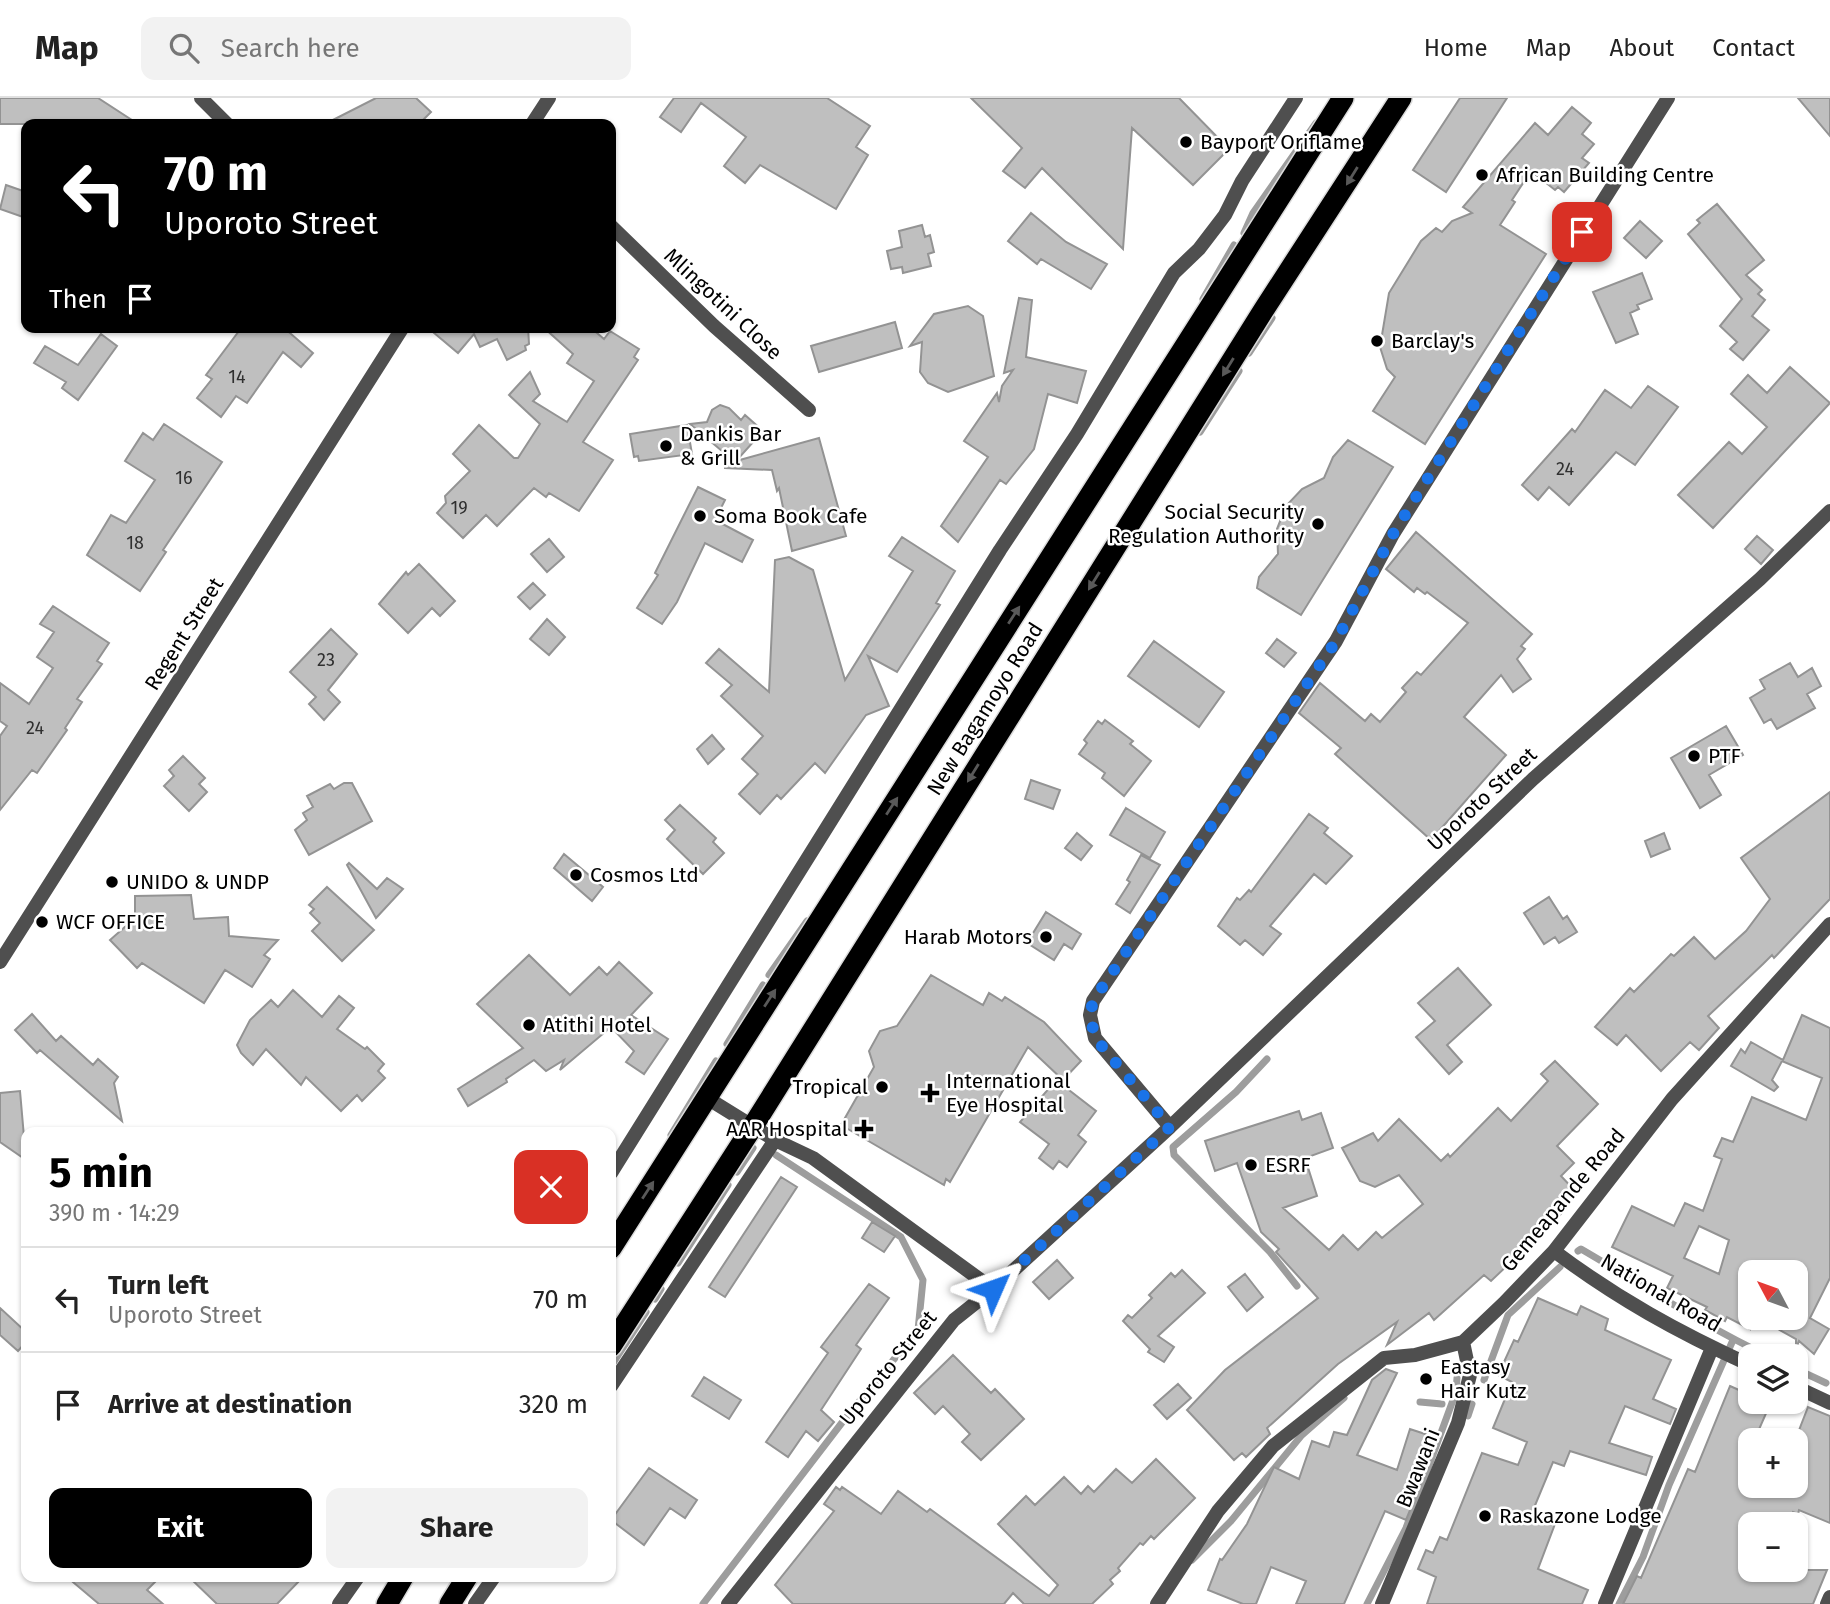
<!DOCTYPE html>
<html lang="en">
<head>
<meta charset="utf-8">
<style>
  body { margin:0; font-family:"Fira Sans",sans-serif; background:#f2f2f2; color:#222; height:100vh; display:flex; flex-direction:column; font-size:26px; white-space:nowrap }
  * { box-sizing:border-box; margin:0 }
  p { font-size:23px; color:#767676 }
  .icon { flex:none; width:38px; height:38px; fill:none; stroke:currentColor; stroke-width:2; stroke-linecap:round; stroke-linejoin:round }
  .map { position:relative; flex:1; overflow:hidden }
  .drawer { position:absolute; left:21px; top:1029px; width:595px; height:455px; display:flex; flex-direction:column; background:#fff; border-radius:14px; box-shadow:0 2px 5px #0004 }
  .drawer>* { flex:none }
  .hud { position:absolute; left:21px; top:21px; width:595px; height:214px; border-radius:14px; box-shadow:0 2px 5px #0004; background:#000; color:#fff; overflow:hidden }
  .needle { width:46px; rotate:311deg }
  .tools { position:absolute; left:1738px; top:1162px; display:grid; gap:14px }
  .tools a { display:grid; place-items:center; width:70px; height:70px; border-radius:14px; background:#fff; box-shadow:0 2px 5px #0004; font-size:35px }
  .pin { position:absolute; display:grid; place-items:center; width:60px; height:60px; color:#fff; margin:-30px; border-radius:14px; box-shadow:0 4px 10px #0006 }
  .me { position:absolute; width:77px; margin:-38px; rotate:47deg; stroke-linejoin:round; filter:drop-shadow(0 0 5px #0008) }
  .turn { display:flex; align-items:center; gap:24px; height:147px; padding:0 28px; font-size:32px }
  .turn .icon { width:91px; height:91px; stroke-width:2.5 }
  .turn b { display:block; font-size:49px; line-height:60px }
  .then { display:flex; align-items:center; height:66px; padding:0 28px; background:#0003; gap:14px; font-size:26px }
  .round { display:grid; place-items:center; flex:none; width:74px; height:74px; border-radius:14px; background:#f2f2f2 }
  .overview { display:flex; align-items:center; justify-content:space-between; height:119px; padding:0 28px }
  h1 { font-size:42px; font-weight:700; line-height:52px; color:#000 }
  .primary-button { display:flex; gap:14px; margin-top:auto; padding:14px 28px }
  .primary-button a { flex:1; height:80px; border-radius:14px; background:#000; color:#fff; font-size:28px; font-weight:700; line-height:80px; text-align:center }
  .primary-button a+a { background:#f2f2f2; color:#222 }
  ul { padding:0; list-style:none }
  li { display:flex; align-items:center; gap:21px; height:105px; padding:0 28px; border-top:2px solid #e0e0e0 }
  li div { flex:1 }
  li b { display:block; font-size:26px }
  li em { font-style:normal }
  header { display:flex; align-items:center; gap:42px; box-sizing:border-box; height:98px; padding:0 35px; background:#fff; border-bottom:2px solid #e0e0e0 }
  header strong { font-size:33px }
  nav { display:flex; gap:38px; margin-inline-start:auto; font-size:24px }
  .search { width:490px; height:63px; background:#f2f2f2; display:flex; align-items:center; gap:18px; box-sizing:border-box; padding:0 24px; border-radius:14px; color:#767676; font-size:26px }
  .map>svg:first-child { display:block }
</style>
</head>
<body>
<header>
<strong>Map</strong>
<div class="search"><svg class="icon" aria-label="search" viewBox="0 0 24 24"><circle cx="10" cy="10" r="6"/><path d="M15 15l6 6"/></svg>Search here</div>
<nav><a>Home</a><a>Map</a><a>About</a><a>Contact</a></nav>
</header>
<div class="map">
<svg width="1830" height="1506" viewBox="0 0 1830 1506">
  <rect width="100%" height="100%" fill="#fff"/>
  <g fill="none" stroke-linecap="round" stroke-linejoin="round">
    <path stroke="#9d9d9d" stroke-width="7" d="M1244 135 1253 115 1316 25
      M1203 201 1234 147
      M1249 255 1272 220
      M1200 334 1239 273
      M769 877 807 823
      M727 946 763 887
      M1267 961 1236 994 1173 1049 1174 1057 1270 1154 1297 1188
      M671 1037 716 963
      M737 1074 753 1050
      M1578 1153 1581 1151C1643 1187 1702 1227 1768 1258
      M678 1165 728 1087
      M655 1201 661 1191
      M611 1268 646 1214
      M1796 1271 1826 1285
      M1484 1282 1508 1217 1560 1169
      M1420 1304 1442 1306
      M1468 1318 1472 1306
      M1192 1462 1231 1423 1301 1338 1344 1300
      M703 1506 844 1322 918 1232 923 1182 901 1139 776 1057
      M1367 1506 1406 1430 1456 1294 1457 1280
      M1619 1506 1643 1459 1669 1387 1733 1242"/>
  </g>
  <path fill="#bfbfbf" stroke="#939393" stroke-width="2" fill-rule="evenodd" d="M0 0H98L138 26H0Z
    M376 0H416L431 14 419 26H325Z
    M674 0H827L870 28 856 49 868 57 836 111 760 67 745 85 724 68 746 39 701 5 681 34 660 19Z
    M971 0H1179L1229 51 1193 87 1132 30 1123 151 1042 70 1025 90 1003 73 1022 50Z
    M1460 0H1507L1446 94 1413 72Z
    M1798 0H1830V38Z
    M1572 9 1591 25 1582 36 1594 46 1582 60 1589 65 1564 94 1558 89 1555 92 1531 73 1512 102 1515 104 1500 127 1546 156 1425 346 1373 313 1395 279 1387 271 1380 249 1389 195 1421 143 1436 130 1442 134 1452 123 1472 115 1463 109 1535 25 1548 37Z
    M6 87 26 94V120L0 111Z
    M1717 106 1764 162 1746 177 1762 192 1758 196 1765 202 1752 218 1769 232 1743 262 1730 251 1737 244 1720 228 1742 201 1688 136 1700 125 1697 122Z
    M1031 115 1066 144 1107 166 1091 191 1041 161 1037 166 1008 143Z
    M1640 123 1662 143 1646 160 1624 140Z
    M922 127 925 139 930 137 934 154 928 156 931 168 903 175 902 169 891 171 887 153 902 149 899 133Z
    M1642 175 1652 201 1637 207 1639 211 1630 215 1638 236 1616 245 1593 194Z
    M1019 200 1032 202 1026 259 1086 273 1077 305 1048 296 1034 351 1006 386 1000 382 958 444 941 428 988 359 964 343 997 295 999 304 1002 288 1013 272 1004 275Z
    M968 208 983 218 994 278 948 294 928 285 920 274 922 244 910 248 934 216Z
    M895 224 902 250 819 274 811 248Z
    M242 229H283L313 255 301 269 283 254 247 305 236 298 221 319 197 300 212 281 206 277Z
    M427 229H528L529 246 525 248 526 252 507 262 497 241 480 249 474 236 458 255Z
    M543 229H590L604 241 610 233 639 251 634 259 638 262 583 344 613 362 579 413 549 395 546 399 534 390 497 428 486 417 463 440 437 415 446 405 445 398 470 373 453 356 479 327 514 360H518L540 326 509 297 530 274 540 296 533 303 567 324 594 283 567 265 573 256Z
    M101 236 117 248 78 302 62 290 66 284 34 265 45 248 78 267Z
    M1790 269 1830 305 1713 430 1678 397 1729 344 1742 356 1767 329 1731 296 1748 277 1767 295Z
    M1648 288 1678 309 1635 367 1616 354 1569 407 1549 389 1538 402 1522 387 1572 331 1575 334 1605 292 1631 310Z
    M720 307 729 310 741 322 745 317 763 333 736 363 819 340 846 438 792 453 779 390 777 393 772 372 725 370V367L735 364 690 326 707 324 712 312Z
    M164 326 222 364 163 452 166 454 140 493 87 457 111 417 126 425 155 382 125 363 143 335 153 342Z
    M687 327 692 356 639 363 638 358 634 359 630 336Z
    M1348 342 1393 369 1301 517 1257 490 1259 479 1278 456 1277 431 1286 408 1302 391 1324 380 1333 359Z
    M698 389 725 402 715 422 753 442 742 464 705 445 677 504 662 526 637 510 658 477 655 475Z
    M1416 434 1532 536 1521 548 1525 551 1517 561 1531 581 1513 594 1501 577 1464 619 1506 657 1431 742 1335 656 1341 650 1299 615 1320 585 1365 623 1371 616 1380 624 1406 594 1402 590 1417 574 1421 577 1468 525 1427 494 1425 496 1417 490 1414 494 1386 471Z
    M1757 438 1773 452 1761 466 1745 451Z
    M902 439 955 473 936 505 940 507 897 574 868 558 889 608 866 617 825 675 815 665 781 701 777 697 760 716 739 696 758 676 742 661 763 638 721 598 732 587 706 565 719 551 769 594 775 462 789 459 813 472 845 582 913 473 889 458Z
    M549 441 564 459 547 474 531 456Z
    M419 466 455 503 440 518 432 510 408 535 379 506 406 474 408 477Z
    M533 485 545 497 530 511 518 499Z
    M53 508 109 545 97 563 102 566 77 601 82 604 65 630 67 632 37 675 32 672 0 712V638L7 628 0 623V585L29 606 53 570 37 559 54 534 40 526Z
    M547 521 565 539 549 557 530 541Z
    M331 531 357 556 328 592 340 604 324 622 309 606 316 599 290 574Z
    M1277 541 1296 555 1284 569 1266 555Z
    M1154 543 1224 594 1199 629 1128 578Z
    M1790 565 1798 579 1812 570 1821 588 1807 596 1815 610 1777 631 1771 621 1764 625 1750 600 1765 591 1760 582Z
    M1105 622 1133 643 1130 646 1151 663 1124 698 1102 680 1105 675 1079 656 1087 645 1084 642 1098 623 1102 626Z
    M1726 628 1743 657 1709 677 1721 697 1700 710 1671 660Z
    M712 637 724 651 708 666 697 651Z
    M183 658 205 680 199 686 207 694 189 713 164 688 174 678 169 672Z
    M1031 682 1060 692 1053 711 1025 701Z
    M344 685H352L372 723 309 757 295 732 307 722 303 715 313 709 307 698 330 686 334 691Z
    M1830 694V801L1774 860 1772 857 1763 866 1708 918 1719 930 1699 952 1690 944 1661 973 1626 937 1617 947 1595 929 1630 890 1634 894 1671 856 1674 858 1694 839 1715 861 1746 833 1770 801 1741 760Z
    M680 707 716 740 713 744 724 755 703 776 667 741 675 732 665 722Z
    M1126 710 1165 734 1150 760 1110 737Z
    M1309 716 1328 730 1324 735 1352 758 1326 786 1314 776 1270 828 1281 836 1263 857 1245 842 1240 847 1218 828 1237 800 1240 802 1249 792 1251 794Z
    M1077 735 1092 748 1081 762 1065 750Z
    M1664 735 1670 751 1651 759 1645 743Z
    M564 756 603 789 592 803 554 770Z
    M1141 757 1160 767 1130 815 1116 806 1130 784 1127 782Z
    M349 765 377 791 387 780 403 791 376 820 347 767Z
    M327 789 374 832 342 863 312 833 320 825 310 815 314 811 309 807Z
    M191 797 194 821 228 819 229 838 278 842 264 857 270 861 252 889 225 872 204 905 142 865 137 870 110 842 135 820V798Z
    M1549 799 1563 821 1567 818 1577 834 1559 845 1555 839 1544 846 1524 815Z
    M1046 814 1081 836 1072 851 1064 846 1054 862 1027 845Z
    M529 857 570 897 599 869 607 877 619 864 652 895 631 917 668 941 644 976 626 964 634 953 611 929 560 972 564 962 546 973 534 962 506 981 507 984 468 1008 458 991 523 950 477 906Z
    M1458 870 1491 907 1447 947 1462 964 1449 976 1416 939 1435 923 1418 905Z
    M931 877 983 907 989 895 1002 903 1005 899 1044 924 1081 963 1063 982 1028 949 950 1084 946 1081 944 1087 841 1027 874 969 869 953 880 933 897 928Z
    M293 892 322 919 339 898 354 910 337 931 365 951 367 949 384 966 378 973 385 980 362 1003 357 997 341 1013 306 979 301 987 266 951 253 967 241 955 237 947 250 922 271 902 278 909Z
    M32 916 56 943 61 938 93 967 98 961 118 979 114 985 122 1023 40 952 37 955 15 932Z
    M1802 917 1830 930V1180L1810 1220 1829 1231 1814 1256 1799 1243 1796 1250V1241L1758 1220H1796V1174H1750V1231L1727 1219 1725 1223 1705 1212 1707 1209 1667 1190 1673 1178 1612 1149 1632 1108 1674 1128 1685 1105 1703 1113 1722 1061 1714 1058 1722 1040 1733 1044 1752 999 1806 1022 1822 980 1782 963 1772 982 1778 989 1774 993 1731 968 1741 951 1745 955 1751 944 1783 962ZM1699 1128 1729 1142 1719 1176 1684 1160Z
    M1555 963 1598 1006 1557 1048 1574 1065 1561 1078 1577 1095 1560 1117 1491 1183 1484 1177 1434 1222 1429 1215 1387 1247 1397 1224 1338 1266 1267 1330 1270 1336 1246 1359 1242 1355 1234 1362 1187 1312 1225 1272 1318 1200 1276 1154 1279 1151 1261 1134 1237 1065 1215 1073 1205 1043 1299 1013 1302 1022 1321 1015 1333 1050 1305 1060 1317 1098 1283 1110 1329 1152 1343 1137 1358 1152 1376 1134 1382 1140 1423 1106 1399 1077 1375 1089 1360 1083 1342 1050 1373 1035 1378 1043 1399 1021 1441 1063 1448 1056 1450 1059 1498 1010 1511 1023 1548 983 1541 976Z
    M1056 982 1096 1013 1078 1037 1086 1044 1067 1069 1059 1063 1053 1071 1039 1060 1049 1046 1020 1024Z
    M20 993 26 1062 0 1044V995Z
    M781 1079 797 1089 725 1199 709 1189Z
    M872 1124 895 1138 884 1154 862 1140Z
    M1057 1162 1073 1180 1049 1201 1033 1184Z
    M1182 1172 1205 1195 1158 1238 1174 1249 1164 1264 1148 1254 1150 1251 1123 1223 1128 1217 1132 1220 1152 1200 1149 1197 1171 1175 1175 1179Z
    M1245 1176 1263 1199 1247 1213 1228 1189Z
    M869 1186 889 1200 856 1247 861 1251 821 1312 834 1324 818 1343 806 1333 788 1359 766 1344 828 1255 821 1249Z
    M1538 1200 1577 1217 1581 1208 1608 1221 1605 1232 1671 1262 1653 1301 1676 1311 1670 1326 1625 1308 1609 1345 1652 1359 1646 1377 1570 1353 1564 1368 1553 1364 1531 1417 1555 1426 1538 1471 1588 1492 1582 1506H1427L1436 1479 1418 1471 1426 1452 1433 1455 1440 1439 1447 1442 1482 1355 1518 1367 1527 1344 1493 1330 1512 1284 1498 1277 1514 1242 1518 1244Z
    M0 1210 26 1234V1244L18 1253 0 1237Z
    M953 1257 991 1295 995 1291 1024 1321 981 1362 962 1344 970 1336 943 1308 935 1316 914 1295Z
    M1386 1271 1397 1275 1357 1357 1397 1372 1410 1331 1428 1337 1414 1379 1422 1383 1406 1422 1385 1413 1344 1506H1296L1306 1483 1271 1469 1256 1506H1243L1208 1492 1220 1461 1222 1462 1247 1426 1274 1369 1299 1381 1312 1343 1329 1349 1334 1334 1347 1337 1372 1282Z
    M704 1279 741 1302 729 1321 692 1298Z
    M1178 1286 1191 1300 1167 1321 1154 1307Z
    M1730 1288 1750 1297V1304H1771L1757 1336 1750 1333V1388H1796V1340L1808 1309 1830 1318V1425L1799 1412 1798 1416 1793 1414 1788 1426H1750V1472H1827L1813 1506H1623L1637 1478 1641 1480 1688 1371 1695 1374Z
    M1156 1361 1195 1400 1154 1441 1151 1438 1143 1447 1140 1445 1118 1470 1120 1473 1110 1482 1113 1486 1092 1506H1024L1013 1495 1004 1506H793L775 1487 834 1413 824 1406 836 1389 840 1392 842 1389 881 1416 898 1393 927 1414 930 1411 1049 1498 1058 1487 998 1426 1026 1398 1035 1407 1064 1379 1081 1396 1088 1388 1094 1394 1116 1371 1132 1385Z
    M649 1370 697 1402 685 1420 670 1410 644 1447 611 1422Z
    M67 1479H160L147 1492 163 1506H99Z
    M189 1479H303L277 1506H217Z"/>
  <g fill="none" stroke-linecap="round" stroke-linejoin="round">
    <defs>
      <path id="highway" d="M611 1150 1343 0
        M611 1248 753 1028 1263 213 1401 0
        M387 1506 403 1479
        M450 1506 467 1479"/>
    </defs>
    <use href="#highway" stroke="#dbdbdb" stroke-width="24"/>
    <path stroke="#4f4f4f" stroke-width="14" d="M201 0 227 26
      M532 26 549 0
      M611 128 714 228 809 312
      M0 864 403 229
      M707 1000 775 1042 813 1060 993 1191
      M1170 1029 1095 940 1090 917 1093 903 1336 543 1393 436 1668 0
      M611 1075 1000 452 1077 336 1174 175 1199 151 1225 117 1242 83 1296 0
      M1554 1153C1618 1201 1678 1234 1750 1267
      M611 1288 775 1042
      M1796 1289 1830 1305
      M339 1506 358 1479
      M475 1506 494 1479
      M728 1506 954 1222 993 1191 1170 1029 1533 681 1760 481 1830 413
      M1157 1506 1218 1413 1273 1348 1384 1260 1415 1257 1463 1244 1504 1205 1554 1153 1672 1001 1830 826
      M1382 1506 1458 1325 1470 1277 1463 1244
      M1605 1506 1712 1250
      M1827 1506 1830 1499"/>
    <use href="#highway" stroke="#000" stroke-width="21"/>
  </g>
  <defs><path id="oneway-solid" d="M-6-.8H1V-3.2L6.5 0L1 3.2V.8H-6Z" transform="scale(1.75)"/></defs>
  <g fill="#595959">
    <use href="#oneway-solid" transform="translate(1352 78) rotate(122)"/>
    <use href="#oneway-solid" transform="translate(1228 269) rotate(122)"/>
    <use href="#oneway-solid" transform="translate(1094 483) rotate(122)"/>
    <use href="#oneway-solid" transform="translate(1014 517) rotate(-57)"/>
    <use href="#oneway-solid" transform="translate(973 675) rotate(122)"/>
    <use href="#oneway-solid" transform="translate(892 708) rotate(-57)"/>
    <use href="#oneway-solid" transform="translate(770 900) rotate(-57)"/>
    <use href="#oneway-solid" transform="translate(648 1092) rotate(-57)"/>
  </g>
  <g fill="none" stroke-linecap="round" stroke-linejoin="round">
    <path stroke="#1a73e8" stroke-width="12" stroke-dasharray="0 21.6" d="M993 1191 1170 1029 1095 940 1090 917 1093 903 1336 543 1393 436 1582 134"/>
  </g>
  <g fill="#000" stroke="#fff" stroke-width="2.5">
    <circle cx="1186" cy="44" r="7"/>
    <circle cx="1482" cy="77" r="7"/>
    <circle cx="1377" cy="243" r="7"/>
    <circle cx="666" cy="348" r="7"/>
    <circle cx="700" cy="418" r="7"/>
    <circle cx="1318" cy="426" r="7"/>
    <circle cx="1694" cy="658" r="7"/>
    <circle cx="576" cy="777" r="7"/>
    <circle cx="112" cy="784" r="7"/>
    <circle cx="42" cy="824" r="7"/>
    <circle cx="1046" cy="839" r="7"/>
    <circle cx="529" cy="927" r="7"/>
    <circle cx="882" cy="989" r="7"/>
    <path d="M926.5 984.5h7v7h7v7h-7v7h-7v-7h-7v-7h7z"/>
    <path d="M860.5 1020.5h7v7h7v7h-7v7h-7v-7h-7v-7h7z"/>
    <circle cx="1251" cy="1067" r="7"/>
    <circle cx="1426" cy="1281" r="7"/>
    <circle cx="1485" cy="1418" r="7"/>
  </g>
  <g text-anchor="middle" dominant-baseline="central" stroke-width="5" stroke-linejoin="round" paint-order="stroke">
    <g font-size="18" fill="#303030">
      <text x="237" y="279">14</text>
      <text x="1565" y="371">24</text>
      <text x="184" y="380">16</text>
      <text x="459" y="410">19</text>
      <text x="135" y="445">18</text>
      <text x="326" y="562">23</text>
      <text x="35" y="630">24</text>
    </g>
    <g font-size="21" fill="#000" stroke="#fff" text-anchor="start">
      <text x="1200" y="44">Bayport Oriflame</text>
      <text x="1496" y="77">African Building Centre</text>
      <text x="1391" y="243">Barclay's</text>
      <text x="680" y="336">Dankis Bar<tspan x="680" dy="24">&amp; Grill</tspan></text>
      <text x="1304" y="414" text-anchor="end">Social Security<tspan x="1304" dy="24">Regulation Authority</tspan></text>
      <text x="714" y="418">Soma Book Cafe</text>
      <text x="1708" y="658">PTF</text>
      <text x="590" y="777">Cosmos Ltd</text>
      <text x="126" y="784">UNIDO &amp; UNDP</text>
      <text x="56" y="824">WCF OFFICE</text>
      <text x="1032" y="839" text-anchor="end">Harab Motors</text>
      <text x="543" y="927">Atithi Hotel</text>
      <text x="946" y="983">International<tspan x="946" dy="24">Eye Hospital</tspan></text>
      <text x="868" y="989" text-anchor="end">Tropical</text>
      <text x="848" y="1031" text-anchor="end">AAR Hospital</text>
      <text x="1265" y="1067">ESRF</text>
      <text x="1440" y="1269">Eastasy<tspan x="1440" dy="24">Hair Kutz</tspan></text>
      <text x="1499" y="1418">Raskazone Lodge</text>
    </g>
    <g font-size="21" fill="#000" stroke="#fff">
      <text transform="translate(723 206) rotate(43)">Mlingotini Close</text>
      <text transform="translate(184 536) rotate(-58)">Regent Street</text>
      <text transform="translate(985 611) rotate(-58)">New Bagamoyo Road</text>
      <text transform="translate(1482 701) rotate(-43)">Uporoto Street</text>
      <text transform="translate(1563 1102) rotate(-50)">Gemeapande Road</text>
      <text transform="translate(1661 1195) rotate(30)">National Road</text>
      <text transform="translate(888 1270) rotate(-51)">Uporoto Street</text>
      <text transform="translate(1418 1370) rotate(-68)">Bwawani</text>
    </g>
  </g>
</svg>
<div class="tools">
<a><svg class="needle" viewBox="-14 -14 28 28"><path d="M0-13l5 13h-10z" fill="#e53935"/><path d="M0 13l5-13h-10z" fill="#767676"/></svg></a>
<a><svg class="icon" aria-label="layers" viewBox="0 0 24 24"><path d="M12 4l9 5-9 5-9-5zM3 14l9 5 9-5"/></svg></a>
<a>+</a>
<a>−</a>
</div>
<div class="pin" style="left:1582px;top:134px;background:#d93025"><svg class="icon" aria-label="arrive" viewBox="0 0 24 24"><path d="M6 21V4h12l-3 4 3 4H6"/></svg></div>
<svg class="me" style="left:993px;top:1191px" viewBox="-20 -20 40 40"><path d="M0-17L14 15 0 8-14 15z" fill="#1a73e8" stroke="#fff" stroke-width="4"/></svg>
<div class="hud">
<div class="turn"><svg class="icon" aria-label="left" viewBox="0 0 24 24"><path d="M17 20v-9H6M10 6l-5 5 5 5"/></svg><div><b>70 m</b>Uporoto Street</div></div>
<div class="then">Then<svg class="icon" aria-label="arrive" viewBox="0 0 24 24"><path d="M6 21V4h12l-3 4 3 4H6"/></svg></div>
</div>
<section class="drawer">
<div class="overview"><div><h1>5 min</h1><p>390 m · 14:29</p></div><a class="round" style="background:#d93025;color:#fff"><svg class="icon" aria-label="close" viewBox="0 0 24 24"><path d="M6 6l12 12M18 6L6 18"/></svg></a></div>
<ul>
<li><svg class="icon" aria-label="left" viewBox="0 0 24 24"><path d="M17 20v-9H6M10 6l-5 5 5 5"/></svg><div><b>Turn left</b><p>Uporoto Street</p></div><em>70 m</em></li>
<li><svg class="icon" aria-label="arrive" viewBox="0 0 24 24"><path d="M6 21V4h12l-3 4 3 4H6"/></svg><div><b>Arrive at destination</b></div><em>320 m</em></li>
</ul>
<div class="primary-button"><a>Exit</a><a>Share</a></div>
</section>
</div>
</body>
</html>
